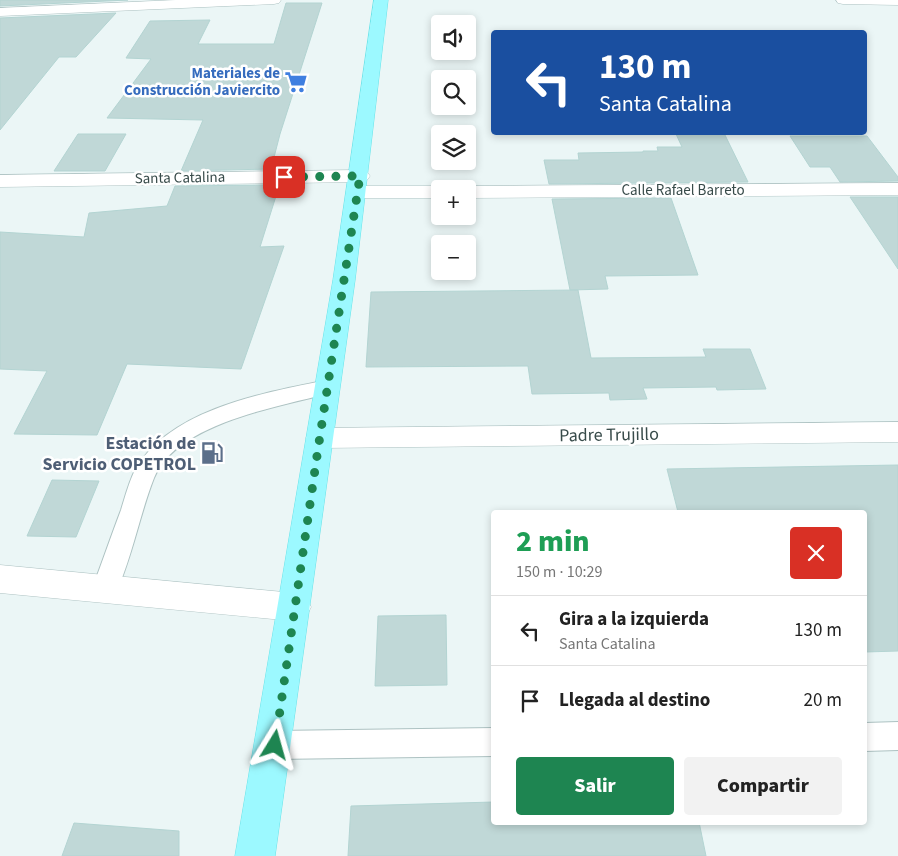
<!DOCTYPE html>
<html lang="es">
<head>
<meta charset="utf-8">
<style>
  body { margin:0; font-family:"Source Sans 3",sans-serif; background:#f2f2f2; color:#222; height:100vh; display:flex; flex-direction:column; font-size:19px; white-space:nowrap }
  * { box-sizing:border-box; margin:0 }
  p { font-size:16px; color:#767676 }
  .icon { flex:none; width:28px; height:28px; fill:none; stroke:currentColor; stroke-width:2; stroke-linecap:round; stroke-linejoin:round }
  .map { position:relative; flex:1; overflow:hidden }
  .panel { position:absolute; left:491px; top:510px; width:376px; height:315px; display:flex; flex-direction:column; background:#fff; border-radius:5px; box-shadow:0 2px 8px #0003 }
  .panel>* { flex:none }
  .banner { position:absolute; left:491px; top:30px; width:376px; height:105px; border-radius:5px; box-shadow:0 2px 8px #0003; background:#1a4fa0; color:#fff; overflow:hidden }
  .tools { position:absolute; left:431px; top:15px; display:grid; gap:10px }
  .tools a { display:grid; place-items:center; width:45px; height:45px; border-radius:5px; background:#fff; box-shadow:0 2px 8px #0003; font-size:25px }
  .pin { position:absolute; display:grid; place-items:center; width:42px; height:42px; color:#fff; margin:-21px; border-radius:10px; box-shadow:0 2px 8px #0006 }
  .me { position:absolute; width:55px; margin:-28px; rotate:8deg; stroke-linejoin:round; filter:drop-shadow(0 0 4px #0008) }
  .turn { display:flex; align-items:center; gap:18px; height:105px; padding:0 25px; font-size:22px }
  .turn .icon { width:65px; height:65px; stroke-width:2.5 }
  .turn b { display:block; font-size:35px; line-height:42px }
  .round { display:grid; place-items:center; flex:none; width:52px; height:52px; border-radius:5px; background:#f2f2f2 }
  .summary { display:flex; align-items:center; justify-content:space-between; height:85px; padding:0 25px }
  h1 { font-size:30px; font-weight:800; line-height:38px; color:#1e9e55 }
  .action { display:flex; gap:10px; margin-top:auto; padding:10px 25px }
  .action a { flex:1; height:58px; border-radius:5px; background:#1e8551; color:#fff; font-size:20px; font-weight:800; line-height:58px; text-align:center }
  .action a+a { background:#f2f2f2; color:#222 }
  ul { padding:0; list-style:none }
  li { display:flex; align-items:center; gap:15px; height:70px; padding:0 25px; border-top:1px solid #e0e0e0 }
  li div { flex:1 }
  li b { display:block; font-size:19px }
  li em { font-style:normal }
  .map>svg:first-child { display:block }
</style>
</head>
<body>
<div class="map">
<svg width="898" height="856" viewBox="0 0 898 856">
  <rect width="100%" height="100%" fill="#ebf6f6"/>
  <path fill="#c0d8d7" stroke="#b3d4d2" d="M0 0H128L0 6Z
    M286 3H322L280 134 271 169 181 171 203 120 107 118 151 59 126 58 150 21 210 20 198 44H274Z
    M116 13 76 57H59L0 130V18Z
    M724 133 748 182 549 184 544 160H579L578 153 643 152V151H658L657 147H682L676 134Z
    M78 134H126L105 171H54Z
    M790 136H867L898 177V181L840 182 830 167H810Z
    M267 185 265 196H276L260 247 284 246 241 369 127 364 97 435 14 434 47 371 0 369V232L84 237 89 213 167 206 175 186Z
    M850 197H898V269Z
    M671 198 698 275 605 276 608 289 570 290 552 199Z
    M578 290 591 358 706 357 703 349H750L766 389 717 390 716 387 643 388 647 399 610 400 609 393 532 394 528 366 366 367 371 292Z
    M898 465V651L865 652V512H678L667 469Z
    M52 480 99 481 76 537 27 536Z
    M446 615 447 685 375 686 378 616Z
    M494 802V822H699L706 856H348L351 806Z
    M74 823 179 831V856H62Z"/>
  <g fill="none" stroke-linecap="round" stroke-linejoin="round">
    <defs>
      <path id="service" d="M327 380 334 382 337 387 334 392C284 406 176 422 154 478 139 516 132 559 114 597L105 600 96 597 92 589C102 563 111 536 121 510 125 497 129 482 135 470 170 409 263 393 327 380Z
        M898 722V750L865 751V723Z
        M494 728V756L275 759 265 755 261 745 265 735 275 731Z"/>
      <path id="minor" d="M176 0H281L279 3 274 4 0 16V8Z
        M836 0H898V5L843 4 838 3Z
        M360 170 367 172 370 176 367 180 360 182 0 187V175Z
        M898 183V195L468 198V189H460L468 186Z
        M357 186H440L448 189H440V198H357L350 196 347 192 350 188Z
        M898 422V442L320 448 310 445 306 438 310 431 320 428Z
        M0 565 294 593 306 597 311 607 306 617 294 621 0 593Z"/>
      <path id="primary" d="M374 0H388L355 280 275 856H235L333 280Z"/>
    </defs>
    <use href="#service" stroke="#adc2c2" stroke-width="2"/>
    <use href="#minor" stroke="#adc2c2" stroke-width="1"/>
    <use href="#primary" stroke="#67e3e9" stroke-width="1"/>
    <use href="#service" fill="#fff" fill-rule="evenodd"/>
    <use href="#minor" fill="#fff" fill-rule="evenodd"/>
    <use href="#primary" fill="#9cf9ff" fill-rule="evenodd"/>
  </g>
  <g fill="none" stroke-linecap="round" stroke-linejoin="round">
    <path stroke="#1e8551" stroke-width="9" stroke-dasharray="0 16.2" d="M275 745 318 449 360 176 284 177"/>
  </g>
  <defs>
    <symbol id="supermarket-bare" viewBox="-9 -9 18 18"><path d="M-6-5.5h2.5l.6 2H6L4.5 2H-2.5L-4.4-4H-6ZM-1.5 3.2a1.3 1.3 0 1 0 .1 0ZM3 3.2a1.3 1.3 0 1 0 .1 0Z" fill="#3f7fe0" stroke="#fff" stroke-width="2.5" paint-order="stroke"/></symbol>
    <symbol id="fuel-bare" viewBox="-9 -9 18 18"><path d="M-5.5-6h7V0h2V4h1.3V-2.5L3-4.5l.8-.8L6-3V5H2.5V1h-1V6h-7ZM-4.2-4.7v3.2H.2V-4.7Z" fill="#5c6f8a" stroke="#fff" stroke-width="2.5" paint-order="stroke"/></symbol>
  </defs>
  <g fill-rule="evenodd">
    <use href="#supermarket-bare" x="280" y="66" width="32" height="32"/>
    <use href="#fuel-bare" x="196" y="437" width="32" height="32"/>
  </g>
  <g text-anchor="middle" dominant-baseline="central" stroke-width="5" stroke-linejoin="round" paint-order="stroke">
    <g font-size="15" font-weight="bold" fill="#366cbe" stroke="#fff" text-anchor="end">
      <text x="280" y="73">Materiales de<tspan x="280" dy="17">Construcción Javiercito</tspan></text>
    </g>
    <g font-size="15" fill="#384b4a" stroke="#fff">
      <text transform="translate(180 178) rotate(-1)">Santa Catalina</text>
      <text x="683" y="190">Calle Rafael Barreto</text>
    </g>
    <g font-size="18" fill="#384b4a" stroke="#fff">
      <text transform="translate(609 435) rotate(-1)">Padre Trujillo</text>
    </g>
    <g font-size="18" font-weight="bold" fill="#4e5e75" stroke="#fff" text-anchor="end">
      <text x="196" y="443">Estación de<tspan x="196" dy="21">Servicio COPETROL</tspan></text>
    </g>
  </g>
</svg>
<div class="tools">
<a><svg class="icon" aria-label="sound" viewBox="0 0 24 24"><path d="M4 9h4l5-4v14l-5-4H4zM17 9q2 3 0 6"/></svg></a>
<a><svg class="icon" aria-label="search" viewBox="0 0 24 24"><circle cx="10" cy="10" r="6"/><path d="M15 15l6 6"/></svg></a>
<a><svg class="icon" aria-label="layers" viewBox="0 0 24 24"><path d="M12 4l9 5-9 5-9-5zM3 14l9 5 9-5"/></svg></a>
<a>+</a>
<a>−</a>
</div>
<div class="pin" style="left:284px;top:177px;background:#d93025"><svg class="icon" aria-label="arrive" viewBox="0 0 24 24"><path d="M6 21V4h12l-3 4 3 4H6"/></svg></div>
<svg class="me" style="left:275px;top:745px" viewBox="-20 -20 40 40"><path d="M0-17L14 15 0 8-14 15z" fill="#1e8551" stroke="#fff" stroke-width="4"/></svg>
<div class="banner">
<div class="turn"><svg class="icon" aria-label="left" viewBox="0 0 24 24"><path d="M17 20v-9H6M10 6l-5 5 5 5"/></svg><div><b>130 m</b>Santa Catalina</div></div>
</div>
<section class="panel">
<div class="summary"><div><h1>2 min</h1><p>150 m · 10:29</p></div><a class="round" style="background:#d93025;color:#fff"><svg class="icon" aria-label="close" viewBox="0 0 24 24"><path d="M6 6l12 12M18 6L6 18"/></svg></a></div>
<ul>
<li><svg class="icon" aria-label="left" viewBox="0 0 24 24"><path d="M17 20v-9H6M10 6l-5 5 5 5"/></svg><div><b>Gira a la izquierda</b><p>Santa Catalina</p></div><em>130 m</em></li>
<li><svg class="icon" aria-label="arrive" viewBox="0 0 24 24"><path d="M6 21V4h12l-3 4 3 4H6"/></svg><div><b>Llegada al destino</b></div><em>20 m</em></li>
</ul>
<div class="action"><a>Salir</a><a>Compartir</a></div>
</section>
</div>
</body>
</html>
